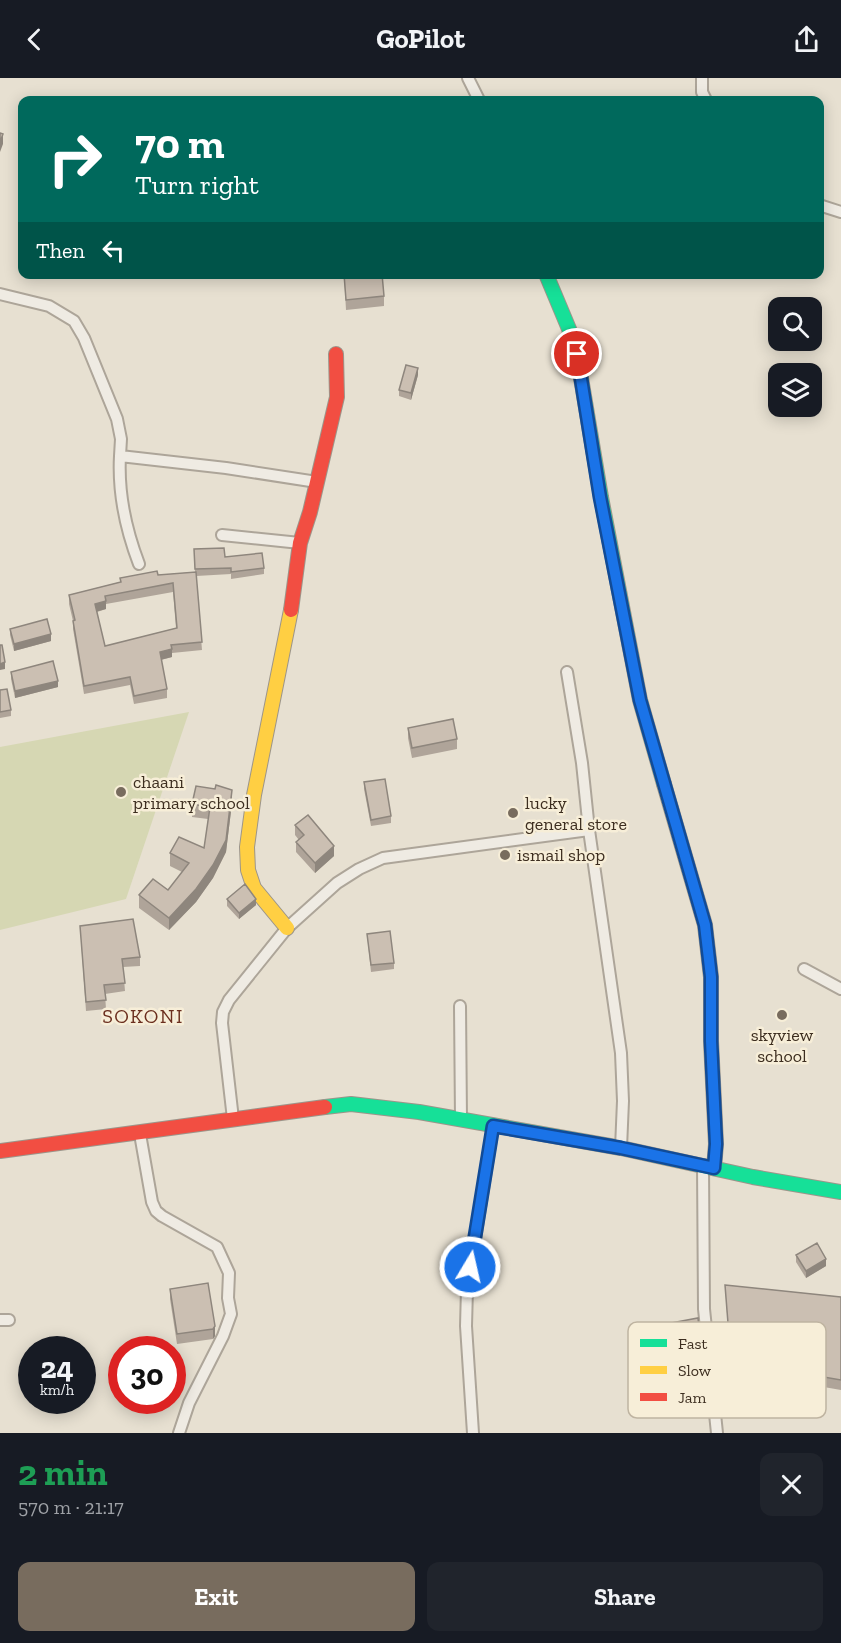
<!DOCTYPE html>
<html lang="en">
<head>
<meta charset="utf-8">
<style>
  body { margin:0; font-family:"Zilla Slab",serif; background:#20242c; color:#f1f3f6; height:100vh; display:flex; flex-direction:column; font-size:22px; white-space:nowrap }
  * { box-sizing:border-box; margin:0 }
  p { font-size:20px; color:#9ea1a6 }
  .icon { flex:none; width:33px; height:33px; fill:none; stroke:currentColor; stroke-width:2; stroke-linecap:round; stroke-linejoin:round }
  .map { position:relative; height:1355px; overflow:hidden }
  .side { display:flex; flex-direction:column; background:#171b24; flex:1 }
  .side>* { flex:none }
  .hud { position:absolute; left:18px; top:18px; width:806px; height:183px; border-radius:12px; box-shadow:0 3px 15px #0003; background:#00695c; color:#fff; overflow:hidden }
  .controls { position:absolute; left:768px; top:219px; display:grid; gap:12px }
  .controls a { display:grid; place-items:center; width:54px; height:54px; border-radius:12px; background:#171b24; box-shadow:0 3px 15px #0003; font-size:30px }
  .speed { position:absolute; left:18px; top:1258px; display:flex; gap:12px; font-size:30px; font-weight:700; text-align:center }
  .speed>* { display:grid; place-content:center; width:78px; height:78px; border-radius:50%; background:#171b24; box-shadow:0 3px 15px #0003; line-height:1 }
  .speed small { font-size:15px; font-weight:400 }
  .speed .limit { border:9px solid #d22; background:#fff; color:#111 }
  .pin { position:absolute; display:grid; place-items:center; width:51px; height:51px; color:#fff; margin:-26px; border:3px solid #fff; border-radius:50%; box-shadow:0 2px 6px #0007 }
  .me { position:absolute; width:66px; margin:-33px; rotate:9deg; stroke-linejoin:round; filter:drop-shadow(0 0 4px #0008) }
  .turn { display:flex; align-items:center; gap:21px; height:126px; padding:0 18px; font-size:27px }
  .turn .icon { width:78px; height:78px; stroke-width:2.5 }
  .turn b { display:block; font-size:42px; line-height:51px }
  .then { display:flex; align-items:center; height:57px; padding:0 18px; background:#0003; gap:12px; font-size:22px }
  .round { display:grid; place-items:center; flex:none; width:63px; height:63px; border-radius:12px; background:#20242c }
  .headline { display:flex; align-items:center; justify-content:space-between; height:102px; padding:0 18px }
  h1 { font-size:36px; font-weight:800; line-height:45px; color:#1e9e55 }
  .action { display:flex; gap:12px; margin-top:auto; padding:12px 18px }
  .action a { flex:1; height:69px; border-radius:12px; background:#786c5e; color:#fff; font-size:24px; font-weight:800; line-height:69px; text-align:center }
  .action a+a { background:#20242c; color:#f1f3f6 }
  header { display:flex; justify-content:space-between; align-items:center; height:78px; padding:0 18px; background:#171b24; font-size:27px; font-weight:800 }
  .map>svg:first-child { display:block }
</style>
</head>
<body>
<header><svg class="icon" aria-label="back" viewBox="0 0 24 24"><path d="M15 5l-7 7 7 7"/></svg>GoPilot<svg class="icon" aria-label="share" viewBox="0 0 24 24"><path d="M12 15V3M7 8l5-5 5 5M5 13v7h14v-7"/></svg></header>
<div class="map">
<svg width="841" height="1355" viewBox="0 0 841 1355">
  <rect width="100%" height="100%" fill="#e7e0d1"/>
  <path fill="#d6d7b3" d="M189 634 126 821 0 852V669Z"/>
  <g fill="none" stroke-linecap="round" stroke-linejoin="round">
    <defs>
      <path id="street" d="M468 0 479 22
        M702 0V14L706 22
        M819 127 841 134
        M0 216 49 228 74 243 84 260 117 341 121 361 120 378 226 390 317 404
        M120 378C118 414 126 452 139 486
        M222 457 300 465
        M567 594 582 685 589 752 621 975 623 1023 621 1070
        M804 891 841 911
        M460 928 461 1041
        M233 1041 222 945 223 934 229 922 287 850 337 805 359 791 383 780 589 752
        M140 1056 152 1124 156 1133 162 1138 217 1169 229 1195 228 1220 231 1236 223 1258 189 1325 179 1355
        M703 1087 704 1231 717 1355
        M0 1242H9
        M473 1355 466 1248 467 1211 493 1048"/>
      <path id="fast" d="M546 196 569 251 577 276 601 419 640 622 664 706
        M325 1029 351 1026 419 1034 621 1070 753 1099 841 1114"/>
      <path id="slow" d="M664 706 705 847 711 899V963L716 1066 714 1090
        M287 850 254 810 248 792 247 769 254 717 291 532"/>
      <path id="jam" d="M291 532 300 465 310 434 337 319 336 276
        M0 1073 325 1029"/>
    </defs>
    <use href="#street" stroke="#ada599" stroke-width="14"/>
    <use href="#fast" stroke="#9c958a" stroke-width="16"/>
    <use href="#slow" stroke="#9c958a" stroke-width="16"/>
    <use href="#jam" stroke="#9c958a" stroke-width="16"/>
    <use href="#street" stroke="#efebe3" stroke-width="10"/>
    <use href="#fast" stroke="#16e098" stroke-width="14"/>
    <use href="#slow" stroke="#ffcf43" stroke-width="14"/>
    <use href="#jam" stroke="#f24e42" stroke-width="14"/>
  </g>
  <path fill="#afa499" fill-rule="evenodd" d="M344 196 384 218V228L346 232Z
    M418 297 411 322 399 318V312Z
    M194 471 264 490V496L231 501V496L196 498 202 572 172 575V579L161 582 167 611V620L134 626 130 607 84 616 73 551V543L69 526V517L120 504V500L195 494ZM173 514 176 550 105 568 97 534 106 531V526Z
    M10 551 51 563 14 573 10 557Z
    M11 594 58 609 15 620 11 601Z
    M0 612 11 632V638L0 640Z
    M408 650 457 661V671L412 680 408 660Z
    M364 704 391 738V745L371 748 364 711Z
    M232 725 226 774 213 800 196 824 169 852 139 830V817L168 812 182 794 170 788V775L204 770 208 741 192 739V726Z
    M295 747 334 778 315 795 296 774V764L299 762 295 757Z
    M227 821 256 827 239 841 227 828Z
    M80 848 140 879V888L123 889 125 913 105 916 106 931 86 933Z
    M367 856 394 885V891L371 894Z
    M796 1177 826 1188 806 1200 796 1184Z
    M208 1205 215 1258 213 1261 177 1266 170 1221V1211Z
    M725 1207 841 1219V1312L731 1293Z
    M660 1254 700 1260V1266L661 1273Z"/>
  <path fill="#8e867d" d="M3 56V66L0 74V64Z
    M418 290V297L411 322V315Z
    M106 523V531L95 534V526Z
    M51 556V563L14 573V566Z
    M172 571V579L160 582V574Z
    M5 584V591L0 592V586Z
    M58 603V609L15 620V613Z
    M232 712V725L226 774 213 800 196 824 169 852V840Z
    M334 768V778L315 795V785Z
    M256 821V827L239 841V835Z
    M826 1181V1188L806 1200V1193Z
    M215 1248V1258L213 1261V1251Z"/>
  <path fill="#cbbfb2" stroke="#8e867d" stroke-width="1.5" fill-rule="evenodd" d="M0 55 3 56 0 64Z
    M344 196H382L384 218 346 222Z
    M406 287 418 290 411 315 399 312Z
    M224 470 225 479 262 475 264 490 231 494V490L195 491 194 471Z
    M157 493 158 497 196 494 202 564 171 567 172 571 160 574 167 611 134 618 130 599 84 608 73 543 75 542 69 517 121 504 120 500ZM173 505 177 550 105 568 95 526 106 523 105 518Z
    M47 541 51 556 14 566 10 551Z
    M0 567H2L5 584 0 586Z
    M53 583 58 603 15 613 11 594Z
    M7 611 11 632 0 634V612Z
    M453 641 457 661 412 670 408 650Z
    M385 701 391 738 371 742 364 704Z
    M216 707 232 712 226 762 213 787 196 811 169 840 139 817 153 801 168 812 189 785 170 775 179 759 204 770 210 729 192 726 196 708 215 711Z
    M308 737 334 768 315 785 296 764 304 757 295 747Z
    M245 806 256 821 239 835 227 821Z
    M133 841 140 879 122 881 125 905 104 907 106 922 86 924 80 848Z
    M390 853 394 885 371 887 367 856Z
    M817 1165 826 1181 806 1193 796 1177Z
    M208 1205 215 1248 213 1251 177 1256 170 1211Z
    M725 1207 841 1219V1302L731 1283Z
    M698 1240 700 1260 661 1266 660 1247Z"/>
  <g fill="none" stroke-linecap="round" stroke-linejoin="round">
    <defs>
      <path id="route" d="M470 1189 493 1048 621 1070 714 1090 716 1066 711 963V899L705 847 640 622 600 419 577 276"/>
    </defs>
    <use href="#route" stroke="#114b97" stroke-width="15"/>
    <use href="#route" stroke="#1a73e8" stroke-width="10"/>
  </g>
  <g fill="#786c5e" stroke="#f7eed8" stroke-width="2">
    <circle cx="121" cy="714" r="6"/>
    <circle cx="513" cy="735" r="6"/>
    <circle cx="505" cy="777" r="6"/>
    <circle cx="782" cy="937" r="6"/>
  </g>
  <g text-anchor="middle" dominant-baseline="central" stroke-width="5" stroke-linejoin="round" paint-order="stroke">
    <g font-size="18" fill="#3d2e20" stroke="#f7eed8" text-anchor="start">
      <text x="133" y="704">chaani<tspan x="133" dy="21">primary school</tspan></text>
      <text x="525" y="725">lucky<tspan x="525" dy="21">general store</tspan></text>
      <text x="517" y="777">ismail shop</text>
      <text x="782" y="957" text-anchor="middle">skyview<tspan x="782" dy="21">school</tspan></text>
    </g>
    <g font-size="20" letter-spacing="1.5" fill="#6b2e1e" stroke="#f7eed8">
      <text x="143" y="938">SOKONI</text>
    </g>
  </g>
  <rect x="628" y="1244" width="198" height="96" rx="9" fill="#f7eed8" stroke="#bfb4a1" stroke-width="1.5"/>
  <rect x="640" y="1261" width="27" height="8" fill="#16e098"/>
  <rect x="640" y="1288" width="27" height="8" fill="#ffcf43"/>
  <rect x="640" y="1315" width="27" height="8" fill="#f24e42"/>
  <g font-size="16" fill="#3d2e20">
    <text x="678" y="1271">Fast</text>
    <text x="678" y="1298">Slow</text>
    <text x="678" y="1325">Jam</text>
  </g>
</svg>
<div class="controls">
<a><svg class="icon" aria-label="search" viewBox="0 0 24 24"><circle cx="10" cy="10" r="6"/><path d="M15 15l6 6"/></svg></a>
<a><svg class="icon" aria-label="layers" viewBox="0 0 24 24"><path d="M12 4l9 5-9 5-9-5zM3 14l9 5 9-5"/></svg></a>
</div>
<div class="speed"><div>24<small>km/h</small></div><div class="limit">30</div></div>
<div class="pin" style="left:577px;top:276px;background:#d93025"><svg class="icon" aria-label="arrive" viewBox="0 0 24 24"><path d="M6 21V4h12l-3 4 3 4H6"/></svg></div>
<svg class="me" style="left:470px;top:1189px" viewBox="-20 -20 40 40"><circle r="17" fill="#1a73e8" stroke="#fff" stroke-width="3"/><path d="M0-11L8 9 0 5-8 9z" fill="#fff"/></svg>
<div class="hud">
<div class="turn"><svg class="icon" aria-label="right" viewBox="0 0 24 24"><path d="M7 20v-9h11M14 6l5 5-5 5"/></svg><div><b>70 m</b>Turn right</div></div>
<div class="then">Then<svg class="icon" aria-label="left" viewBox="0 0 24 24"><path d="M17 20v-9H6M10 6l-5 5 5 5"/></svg></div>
</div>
</div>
<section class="side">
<div class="headline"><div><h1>2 min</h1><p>570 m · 21:17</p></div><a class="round"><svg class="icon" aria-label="close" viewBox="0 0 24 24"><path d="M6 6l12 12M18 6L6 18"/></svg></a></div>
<div class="action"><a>Exit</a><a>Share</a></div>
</section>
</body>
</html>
